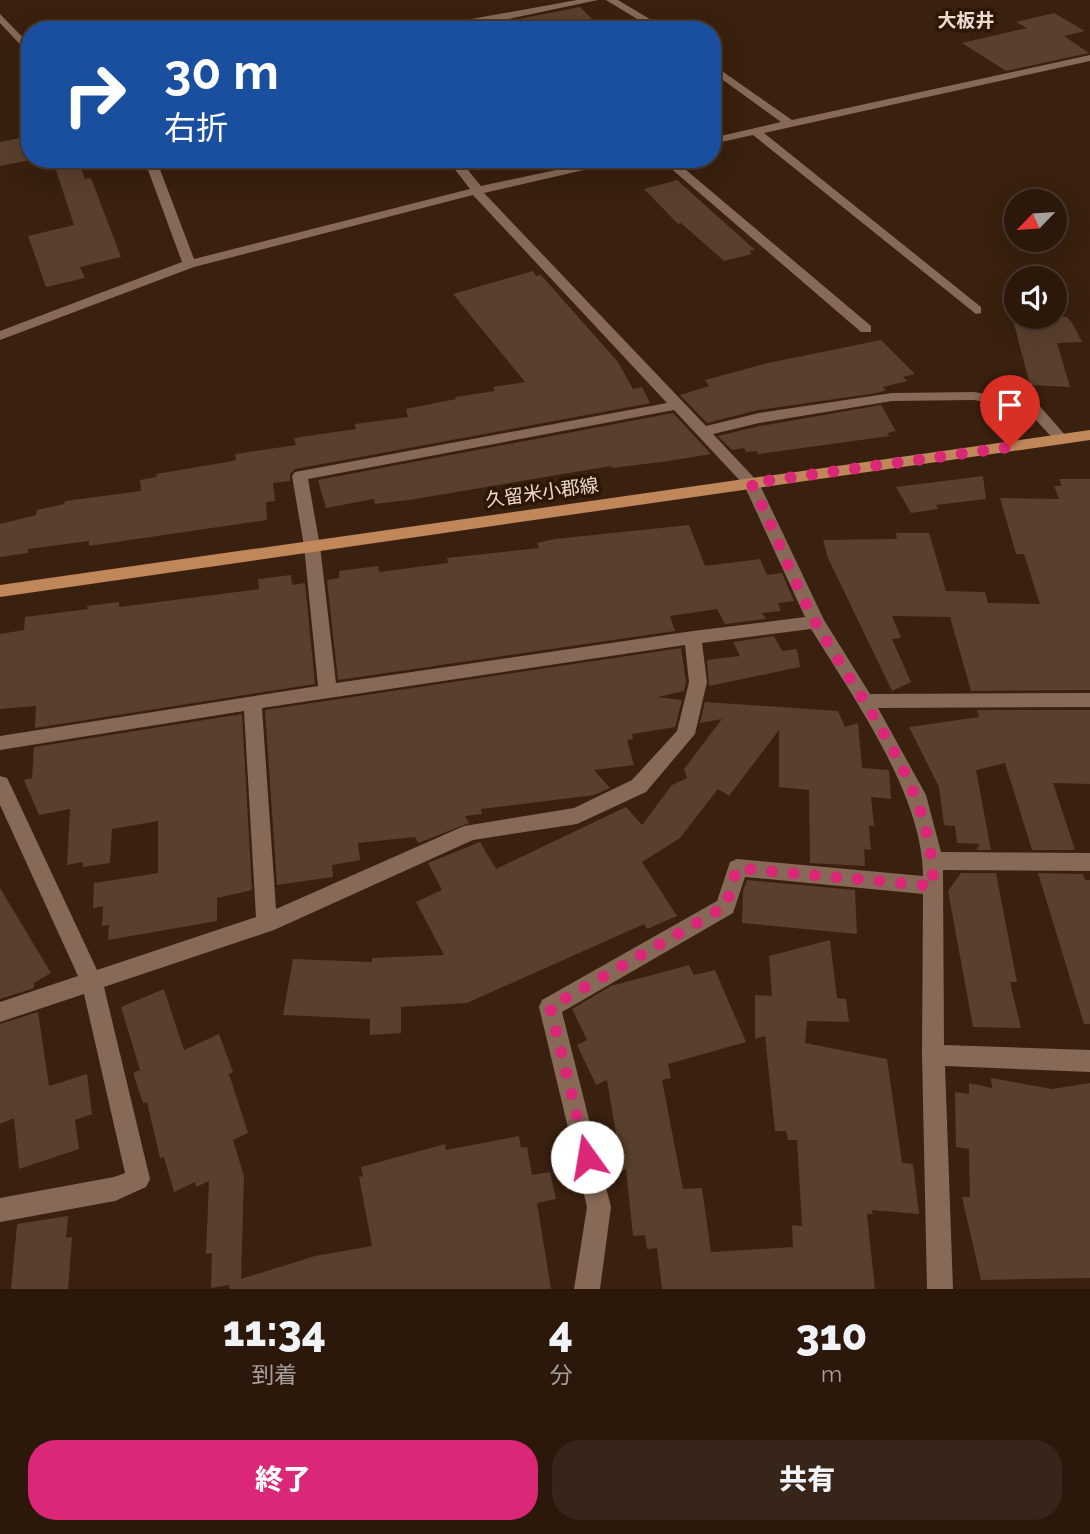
<!DOCTYPE html>
<html lang="ja">
<head>
<meta charset="utf-8">
<style>
  body { margin:0; font-family:Raleway,"Noto Sans JP",sans-serif; background:#372519; color:#f1f3f6; height:100vh; display:flex; flex-direction:column; font-size:26px; white-space:nowrap }
  * { box-sizing:border-box; margin:0 }
  p { font-size:23px; color:#a6a09d }
  .icon { flex:none; width:38px; height:38px; fill:none; stroke:currentColor; stroke-width:2; stroke-linecap:round; stroke-linejoin:round }
  .map { position:relative; height:1289px; overflow:hidden }
  .sheet { display:flex; flex-direction:column; background:#2b180b; flex:1 }
  .sheet>* { flex:none }
  .hud { position:absolute; left:21px; top:21px; width:700px; height:147px; border-radius:28px; box-shadow:0 7px 28px #0002,0 0 0 2px #47372c; background:#1a4fa0; color:#fff; overflow:hidden }
  .needle { width:46px; rotate:245deg }
  .fabs { position:absolute; left:1004px; top:189px; display:grid; gap:14px }
  .fabs a { display:grid; place-items:center; width:63px; height:63px; border-radius:50%; background:#2b180b; box-shadow:0 7px 28px #0002,0 0 0 2px #47372c; font-size:35px }
  .pin { position:absolute; display:grid; place-items:center; width:60px; height:60px; color:#fff; margin:-72px -30px; border-radius:50% 50% 50% 0; rotate:-45deg; box-shadow:0 0 7px #0007 }
  .pin .icon { rotate:45deg }
  .me { position:absolute; width:77px; margin:-38px; rotate:347deg; stroke-linejoin:round; filter:drop-shadow(0 0 5px #0008) }
  .turn { display:flex; align-items:center; gap:24px; height:147px; padding:0 28px; font-size:32px }
  .turn .icon { width:91px; height:91px; stroke-width:2.5 }
  .turn b { display:block; font-size:49px; line-height:60px }
  .eta { display:flex; justify-content:space-evenly; align-items:center; height:119px; text-align:center }
  .eta b { font-size:42px; font-weight:800; line-height:49px }
  .primary-button { display:flex; gap:14px; margin-top:auto; padding:14px 28px }
  .primary-button a { flex:1; height:80px; border-radius:28px; background:#db2777; color:#fff; font-size:28px; font-weight:800; line-height:80px; text-align:center }
  .primary-button a+a { background:#372519; color:#f1f3f6 }
  .map>svg:first-child { display:block }
</style>
</head>
<body>
<div class="map">
<svg width="1090" height="1289" viewBox="0 0 1090 1289">
  <rect width="100%" height="100%" fill="#39200f"/>
  <path fill="#593f2d" d="M580 7 603 30H515L514 20Z
    M1054 13 1085 31 1064 36 1089 53 1006 71 962 43 1027 28 1016 22Z
    M30 136V160L0 166V142Z
    M80 165 85 179 91 178 121 257 80 267 85 278 46 287 28 236 74 225 56 170Z
    M677 180 755 250 749 251 752 254 724 261 681 223 678 224 644 189Z
    M533 271 536 276 541 275 618 362 633 389 642 387 650 403 662 401 295 469 290 474V481L273 483 275 501 266 502 267 520 89 546V541L28 549V553L0 557V524L36 515 37 510 64 504 65 501 141 491 140 480 157 477 156 474 227 462 236 460 235 454 296 445 294 438 356 429 355 424 408 417 406 409 456 399 455 397 495 391 493 387 525 382 453 294Z
    M1031 317H1067L1072 323 1082 342 1057 343 1070 387 1030 385 1013 320H1033Z
    M881 340 915 374 903 377 907 381 883 387 886 390 877 393 758 410 707 423 680 395 709 386 705 380 768 363Z
    M881 405 896 431 887 433 890 436 758 454 757 451 746 452 744 448 732 450 718 436 760 426Z
    M673 413 711 454 669 461 612 468 611 466 409 500 375 504 374 499 326 508 318 480Z
    M983 476 986 499 936 505 938 509 911 513 896 487Z
    M1059 479H1090V690L971 691 950 617 892 616 901 638 892 639 911 682 892 691 828 558 823 540 894 539 897 538 896 533H929L946 591 985 592 988 603 1040 604 1024 554H1016L1000 498 1059 499 1054 486H1062Z
    M689 525 705 566 760 559 767 575 782 573 794 601 778 603 781 611 762 613 766 619 725 624 717 609 670 616 675 631 338 680 327 580 339 578V571L378 566 379 572 448 563 447 558 539 548 537 543 555 539Z
    M291 575 292 585 305 583 315 684 35 728 36 706 0 709V634L24 630 25 617 88 609 87 606 119 602V607L259 589 258 579Z
    M774 636 782 651 797 649 800 667 709 686 707 660 740 656 733 642Z
    M681 648 686 682 684 691 657 697 682 700 675 727 632 734 633 739 627 740 634 765 594 770 610 788 594 795 481 809 482 814 465 816 469 823 418 843 415 837 358 843 360 860 332 865 333 877 277 885 265 710Z
    M705 702 838 711 845 727 858 723 862 768 889 770 891 799 871 797 874 826H869L871 850 864 849 865 866 810 863 809 790 779 787V730L729 796 718 789 680 838 642 862 677 916 647 929 644 924 467 1003 401 1007V1033L370 1035V1019L283 1015 293 959 372 962V958L444 955 416 902 442 890 428 863 480 842 496 869 626 807 642 825 672 785 687 778 684 769 722 719 700 723Z
    M977 710H1090V784L1053 783 1075 850H1032L1005 763 976 770 991 850H976L980 844 957 843 955 826 944 825 939 787 909 727 979 717Z
    M242 714 252 890 217 898V921L108 940 109 925 102 926 103 906 93 908 94 883 158 873V821L112 829 110 863 83 867V862L67 865 70 809 39 815 24 780 32 778 34 747Z
    M961 873H996L1017 982H1010L1021 1028 973 1027 948 891Z
    M1038 873 1083 874 1085 880H1090V1024H1084Z
    M747 880 855 890 857 934 742 923 743 891Z
    M0 888 51 973 34 983V988L0 999Z
    M830 940 837 998 846 999 849 1022 807 1021 805 1043 887 1059 902 1163 913 1164 919 1214 872 1210 873 1214H867L875 1289H662L657 1248 647 1249 645 1235 633 1236 626 1169 622 1170 607 1080 596 1085 577 1045 587 1040 572 1009 611 986 689 965 694 975 715 970 746 1042 668 1064 671 1078 662 1080 683 1189 702 1188 711 1252 793 1247 792 1225 802 1226 797 1140H788L786 1131H775L765 1036 755 1039V995L772 996 769 956Z
    M164 989 184 1050 219 1034 233 1072 229 1074 248 1133 233 1140 244 1176 241 1279 315 1256 372 1246 359 1177 363 1176 361 1167 445 1144 446 1150 519 1136 521 1148 527 1147 532 1175 550 1172 556 1199 537 1203 551 1289H230L229 1285 211 1288 212 1253 206 1254 209 1181 196 1187 195 1182 174 1192 164 1157 160 1158 147 1102 143 1103 133 1073 140 1070 121 1007Z
    M38 1012 49 1086 87 1074 92 1114 75 1120 79 1149 19 1169 14 1118 0 1124V1024Z
    M991 1078 1052 1089 1090 1083V1278L981 1280 962 1197H970L969 1149 956 1147 955 1092 969 1094V1083L992 1088Z
    M68 1216 66 1238 72 1237 68 1289H11L17 1224Z"/>
  <g fill="none" stroke-linecap="round" stroke-linejoin="round">
    <path fill="#866956" fill-rule="evenodd" d="M577 0H598L456 30H443L460 21Z
      M606 0H618L668 30H655Z
      M0 14 30 45V55L0 23Z
      M1090 55V61L764 133 981 307V313L976 314 753 135 712 144V138L781 122 712 72V64L792 120Z
      M144 159H156L194 259 470 189 447 159H459L481 186 608 159H631L484 193 706 426 759 413 892 393 974 392 1037 403 1066 436 1069 439 1066 442H1056L1027 410 974 400 892 401 759 423 713 434 759 483 824 620 870 694 1090 693V707L878 708 926 795 941 852 1090 853V871L943 870 944 1045 1090 1050V1072L945 1066 953 1289H927L922 1055 923 894 745 877 733 913 562 1012 611 1207 600 1289H574L587 1207 539 1007 542 1000 717 901 730 862 737 859 923 876C923 795 853 697 811 629L702 643 707 682 695 734 646 792 577 824 473 840 274 930 104 987 150 1179 146 1187 115 1201 0 1222V1198L114 1177 125 1173 84 994 0 1022V1002L78 976 0 805V776L7 778 10 784 97 970 256 917 244 711 0 750V736L318 686 304 546 292 476 295 472 667 403 473 195 194 267 0 340V331L182 262ZM674 410 744 485 805 617 693 631 336 683 320 546 308 479ZM685 645 689 682 677 731 632 780 574 808 464 826 276 909 262 708Z
      M660 159H673L871 326V332H861Z"/>
    <path fill="#c0875a" fill-rule="evenodd" d="M1090 430V440L0 597V585Z"/>
  </g>
  <g fill="none" stroke-linecap="round" stroke-linejoin="round">
    <path stroke="#db2777" stroke-width="12" stroke-dasharray="0 21.6" d="M587 1157 550 1007 726 906 737 868 933 886C933 786 863 706 816 623 792 579 774 529 751 483L1010 447"/>
  </g>
  <g text-anchor="middle" dominant-baseline="central" stroke-width="7" stroke-linejoin="round" paint-order="stroke">
    <g font-size="19" font-weight="bold" fill="#ebdacf" stroke="#2e1605">
      <text x="966" y="20">大板井</text>
    </g>
    <g font-size="19" fill="#ebdacf" stroke="#2e1605">
      <text transform="translate(542 492) rotate(-8)">久留米小郡線</text>
    </g>
  </g>
</svg>
<div class="fabs">
<a><svg class="needle" viewBox="-14 -14 28 28"><path d="M0-13l5 13h-10z" fill="#e53935"/><path d="M0 13l5-13h-10z" fill="#a6a09d"/></svg></a>
<a><svg class="icon" aria-label="sound" viewBox="0 0 24 24"><path d="M4 9h4l5-4v14l-5-4H4zM17 9q2 3 0 6"/></svg></a>
</div>
<div class="pin" style="left:1010px;top:447px;background:#d93025"><svg class="icon" aria-label="arrive" viewBox="0 0 24 24"><path d="M6 21V4h12l-3 4 3 4H6"/></svg></div>
<svg class="me" style="left:587px;top:1157px" viewBox="-20 -20 40 40"><circle r="19" fill="#fff"/><path d="M0-13L10 11 0 6-10 11z" fill="#db2777"/></svg>
<div class="hud">
<div class="turn"><svg class="icon" aria-label="right" viewBox="0 0 24 24"><path d="M7 20v-9h11M14 6l5 5-5 5"/></svg><div><b>30 m</b>右折</div></div>
</div>
</div>
<section class="sheet">
<div class="eta">
<div><b>11:34</b><p>到着</p></div>
<div><b>4</b><p>分</p></div>
<div><b>310</b><p>m</p></div>
</div>
<div class="primary-button"><a>終了</a><a>共有</a></div>
</section>
</body>
</html>
